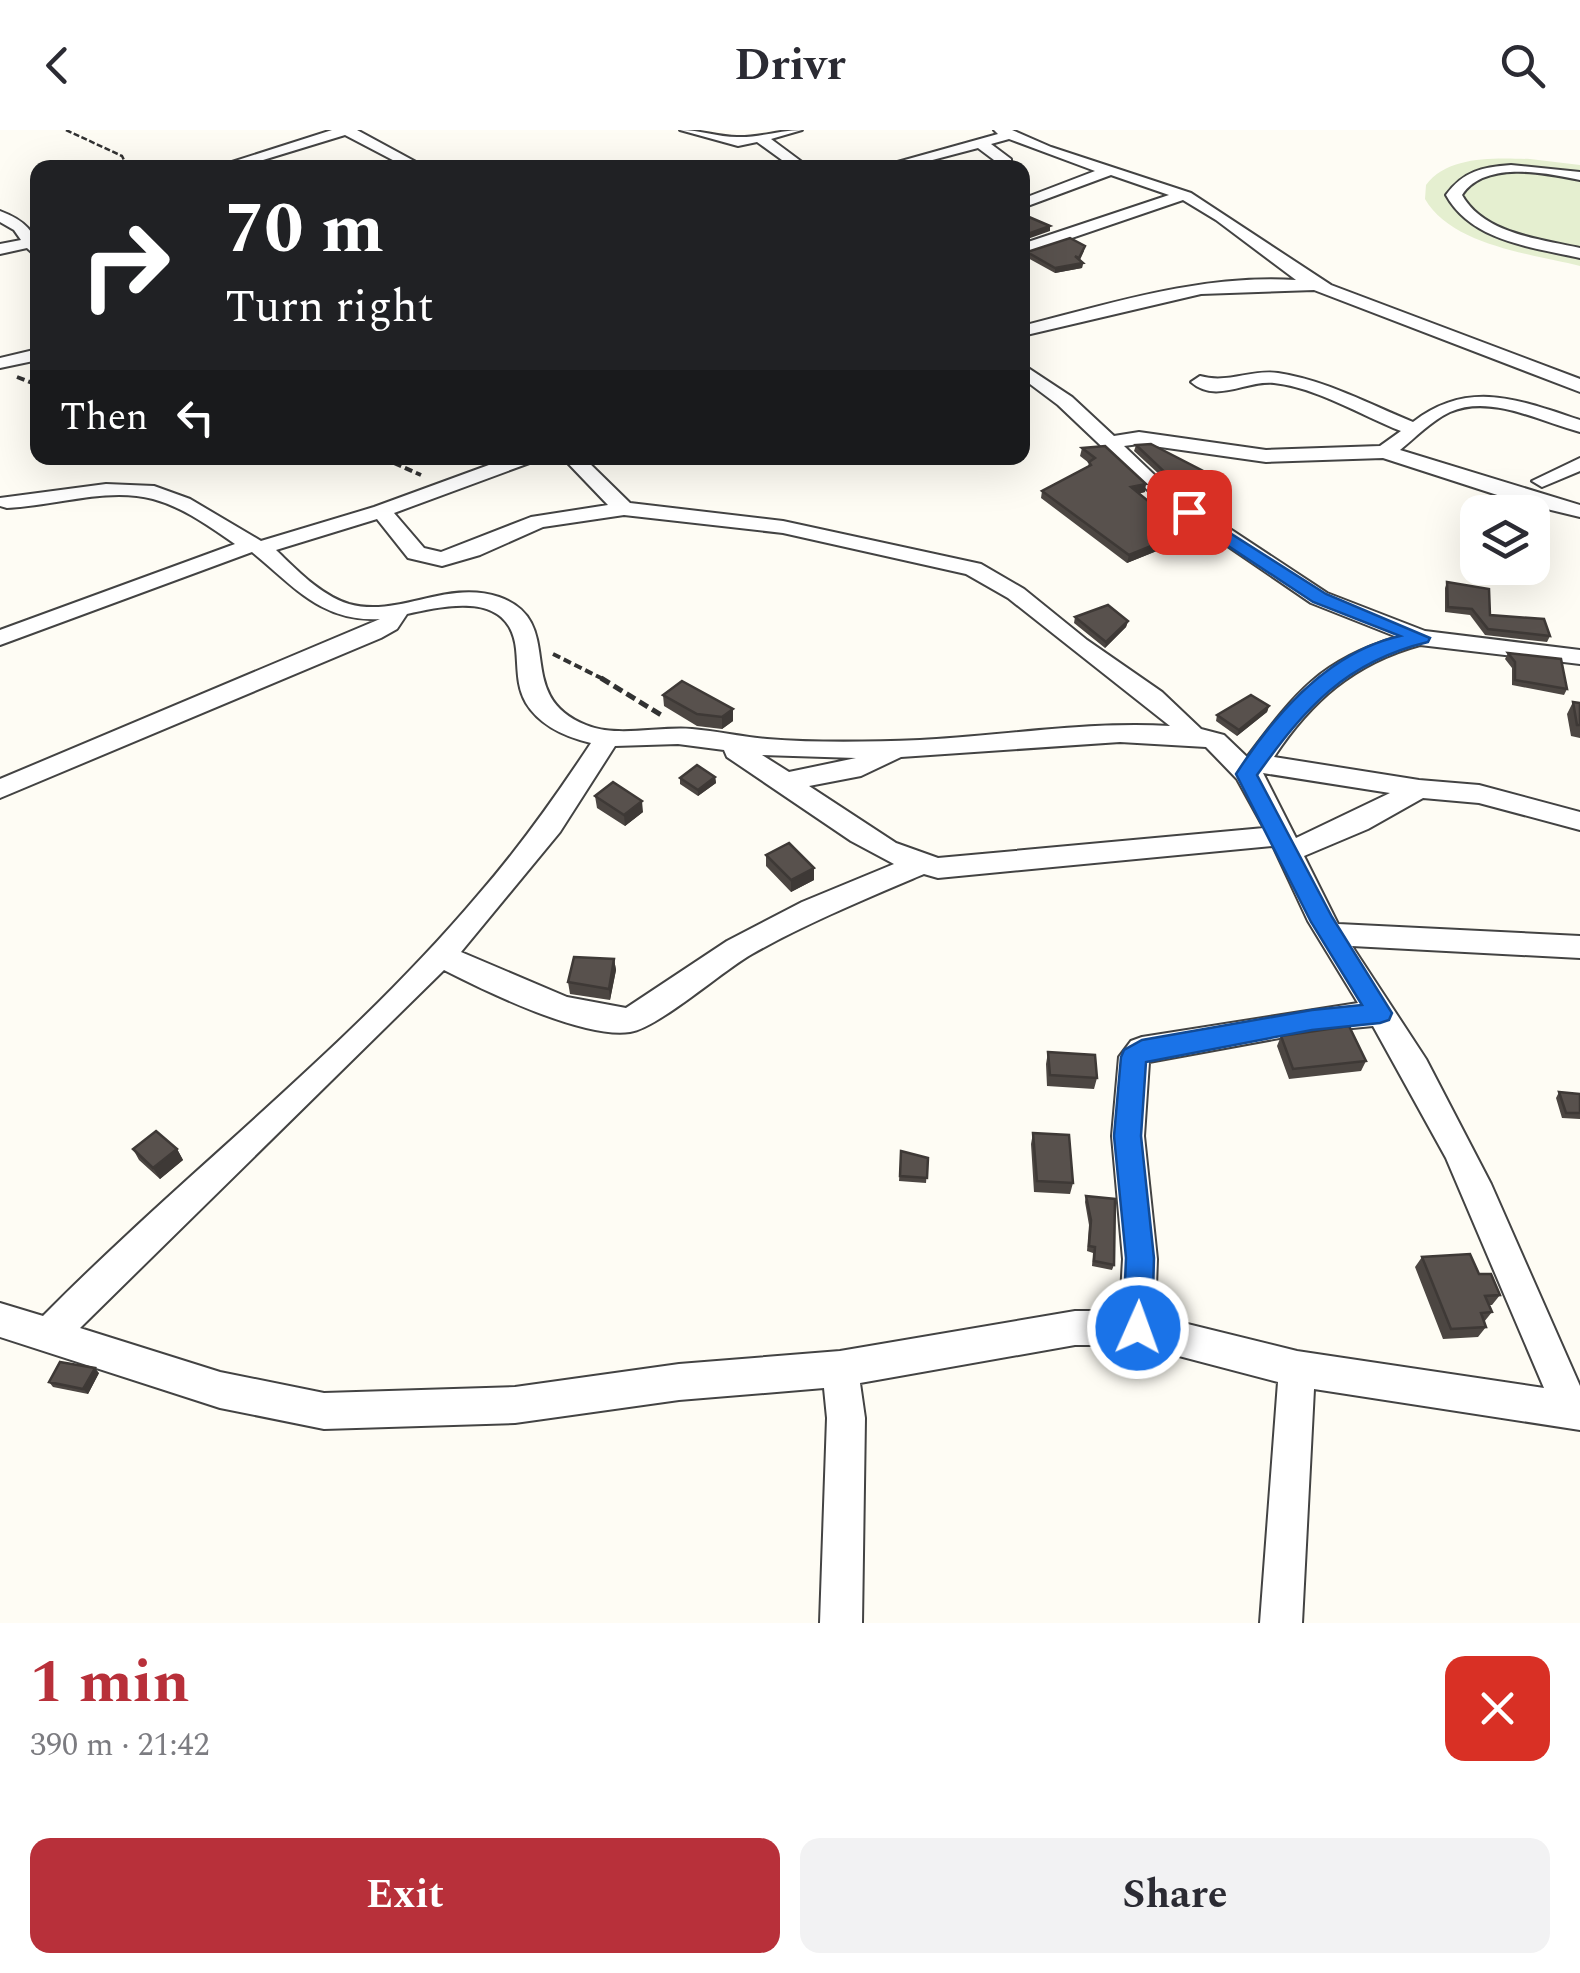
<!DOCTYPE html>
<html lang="en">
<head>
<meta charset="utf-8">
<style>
  body { margin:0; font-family:Spectral,serif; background:#f2f2f3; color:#2b2b33; height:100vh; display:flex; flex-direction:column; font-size:38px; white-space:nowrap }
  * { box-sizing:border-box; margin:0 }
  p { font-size:32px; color:#7c7c81 }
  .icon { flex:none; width:55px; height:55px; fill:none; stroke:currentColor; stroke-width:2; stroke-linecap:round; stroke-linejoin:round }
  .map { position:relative; height:1493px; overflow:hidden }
  .details { display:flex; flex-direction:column; background:#fff; flex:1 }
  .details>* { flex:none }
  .banner { position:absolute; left:30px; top:30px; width:1000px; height:305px; border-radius:20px; box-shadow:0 10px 40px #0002; background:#202124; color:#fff; overflow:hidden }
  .fabs { position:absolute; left:1460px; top:365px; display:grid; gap:20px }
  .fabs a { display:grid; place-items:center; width:90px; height:90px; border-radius:20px; background:#fff; box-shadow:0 10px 40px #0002; font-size:50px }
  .pin { position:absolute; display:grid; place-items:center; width:85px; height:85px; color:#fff; margin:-42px; border-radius:20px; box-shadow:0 5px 15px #0006 }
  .me { position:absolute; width:110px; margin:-55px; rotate:2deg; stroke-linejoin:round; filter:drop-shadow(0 0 8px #0008) }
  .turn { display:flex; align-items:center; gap:35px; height:210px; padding:0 30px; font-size:45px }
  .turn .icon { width:130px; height:130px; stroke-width:2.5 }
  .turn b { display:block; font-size:70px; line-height:85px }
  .then { display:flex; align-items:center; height:95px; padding:0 30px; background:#0003; gap:20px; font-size:38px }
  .round { display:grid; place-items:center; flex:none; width:105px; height:105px; border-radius:20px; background:#f2f2f3 }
  .headline { display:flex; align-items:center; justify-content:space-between; height:170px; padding:0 30px }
  h1 { font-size:60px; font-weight:700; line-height:75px; color:#b8303a }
  .button { display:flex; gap:20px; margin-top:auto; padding:20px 30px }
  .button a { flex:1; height:115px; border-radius:20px; background:#b8303a; color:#fff; font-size:40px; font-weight:700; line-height:115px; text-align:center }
  .button a+a { background:#f2f2f3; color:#2b2b33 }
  header { display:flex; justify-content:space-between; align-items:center; height:130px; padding:0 30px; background:#fff; font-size:45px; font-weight:700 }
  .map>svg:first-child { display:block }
</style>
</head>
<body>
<header><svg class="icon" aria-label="back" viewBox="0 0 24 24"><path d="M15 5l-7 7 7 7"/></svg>Drivr<svg class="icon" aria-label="search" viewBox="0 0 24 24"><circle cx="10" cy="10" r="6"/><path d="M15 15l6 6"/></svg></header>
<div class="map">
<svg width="1580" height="1493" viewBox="0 0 1580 1493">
  <rect width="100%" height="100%" fill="#fefcf4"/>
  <path fill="#e5efd0" d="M1530 29 1580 35V136C1533 124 1452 116 1425 69L1426 55C1448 25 1496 28 1530 29Z"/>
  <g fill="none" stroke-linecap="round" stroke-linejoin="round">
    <defs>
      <path id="minor" d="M332 0H357L427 38H408L345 5 237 38H213Z
        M680 0C700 0 718 7 737 7 758 8 780 0 802 0L771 9 810 38H793L757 12 738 16Z
        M994 0H1012L1051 17 1191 63 1331 155 1580 249V262L1314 160 1201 164 1022 206V196C1112 173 1202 144 1296 150L1216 90 1183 70 1022 125V114L1169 65 1111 45 1022 78V69L1095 41 1009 9 991 14 1011 29V38H997L998 33 978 18 902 38H876L998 4Z
        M1511 35 1580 42V50C1546 43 1485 30 1462 65 1484 104 1540 109 1580 118V128C1533 117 1472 112 1446 65 1463 41 1483 37 1511 35Z
        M0 81C24 90 38 102 38 128L27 118 0 124V114L21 110 14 100 0 92Z
        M38 219V230L0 238V228Z
        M1022 234 1072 267 1114 306 1139 302 1266 320 1380 316 1401 301C1360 285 1318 258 1274 253 1246 250 1216 274 1191 252L1200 246C1228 254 1251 239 1278 243 1325 250 1369 274 1413 292 1469 249 1519 270 1580 290V302C1541 292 1491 264 1450 282 1432 290 1415 308 1400 320L1580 375V387L1522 373 1383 328 1266 332 1139 314 1124 316 1168 358 1327 463 1425 501 1580 520V534L1420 515C1354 533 1311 571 1274 627L1419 650 1479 655 1580 682V700L1479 673 1423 668 1368 699 1304 726 1338 794 1580 806V828L1352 816 1426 929 1491 1054 1580 1256V1300L1314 1259 1302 1493H1260L1278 1252 1137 1215H1075L860 1253 865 1288 862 1493H820L827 1288 824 1258 679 1270 515 1293 324 1299 220 1278 0 1207V1173L43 1186C184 1043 348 919 478 765 520 717 556 666 591 613 566 607 540 596 526 573 516 556 518 537 516 519 510 461 447 475 407 484L397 499 381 508 0 668V649L380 489C321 492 294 456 252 422L0 515V500L235 414C210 397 183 377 153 369 107 357 54 376 7 378L0 376V368L106 354 154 356 190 369 261 411 374 377 508 328H535L532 332 394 383 424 418 441 422 531 387 608 375 563 328H584L630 373 783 391 981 434 1024 459 1087 510 1162 562 1201 599 1224 605 1247 627C1294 565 1318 531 1397 507L1311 473 1154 366 1058 275 1022 248ZM624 385 783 403 966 444 1008 468 1170 596C1087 591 1003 606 920 610 869 612 818 613 767 609 742 607 717 601 692 599 658 596 618 608 586 595 510 565 569 492 499 467 447 449 399 488 349 474 320 465 297 440 276 420L377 389 408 428 442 436 480 425 543 397ZM1120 612 1206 617 1237 649 1264 698 938 728 896 713 809 656 861 646 901 627ZM678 614 724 620 727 627 851 711 894 734 802 772 727 811 626 878 567 867 461 822 560 702 615 616ZM762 625 856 628 789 642ZM1263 643 1390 663 1296 708ZM1273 716 1308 791 1358 873 1142 907 1131 911 1119 927 1112 1006 1123 1129 1120 1181H1075L840 1221 679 1234 515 1257 324 1263 220 1242 80 1198 444 840C487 862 584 909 630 902 658 898 722 841 752 824 807 793 865 769 924 744L938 748ZM1373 896 1446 1028 1544 1258 1297 1221 1155 1186 1157 1129 1144 1006 1149 932 1312 902Z
        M1580 328V341L1542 357 1532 351Z"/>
    </defs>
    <use href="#minor" stroke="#434343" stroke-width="4"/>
    <path stroke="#323232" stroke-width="2.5" stroke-dasharray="6 2.5" stroke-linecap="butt" d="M66 0 122 26 128 38"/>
    <path stroke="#323232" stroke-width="4" stroke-dasharray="8 4" stroke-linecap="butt" d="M17 247 38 255
      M383 328 421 345
      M553 524 605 550"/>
    <path stroke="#323232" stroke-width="5" stroke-dasharray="10 5" stroke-linecap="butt" d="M601 548 661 585"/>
    <use href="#minor" fill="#fff" fill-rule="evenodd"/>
  </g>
  <path fill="#4c4642" d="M1084 121 1080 130 1083 133 1082 138 1055 143 1026 127 1027 122Z
    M1136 315 1208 350 1173 357 1134 321Z
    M1082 318 1145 362 1138 364 1184 410 1127 433 1041 368 1042 361 1088 336 1089 333 1080 326Z
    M1447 452 1490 485 1550 506 1547 512 1485 505 1470 485 1445 482V458Z
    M1075 487 1128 491 1126 497 1105 518 1074 493Z
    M1508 523 1567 559 1564 565 1512 555V538L1505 529Z
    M663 565 733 591 722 599 697 596 664 576Z
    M1573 572 1580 573V608L1571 606 1567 584Z
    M1269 576 1267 582 1237 606 1216 591 1217 585Z
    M715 647 716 653 698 666 680 654V648Z
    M595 666 643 682 625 696 597 678Z
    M766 725 814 738V750L791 762 766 736Z
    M614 829 616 840 610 870 570 864 568 852Z
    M1281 906 1366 931 1361 941 1289 949 1277 916Z
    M1048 922 1097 948 1094 959 1047 956 1046 934Z
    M1559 962 1580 964V989L1562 988 1556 968Z
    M1033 1003 1073 1053 1070 1064 1034 1062 1031 1014Z
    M133 1019H177L183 1030 160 1049 139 1030Z
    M901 1021 928 1028 926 1053 899 1051Z
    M1086 1066 1114 1135 1112 1140 1092 1136 1093 1123 1087 1121 1089 1095 1085 1072Z
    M1422 1127 1479 1144 1500 1165 1492 1175H1489L1492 1182 1484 1192 1486 1197 1478 1207 1443 1209 1415 1137Z
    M99 1243 88 1264 53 1257 49 1252Z"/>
  <path fill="#3e3936" d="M1050 96V101L1022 111V106Z
    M1083 133 1082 138 1055 143V138Z
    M1209 344 1208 350 1173 357 1174 351Z
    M1146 354 1145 362 1129 365 1131 357Z
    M1186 402 1184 410 1127 433 1129 425Z
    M1128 491 1126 497 1105 518 1106 512Z
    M1269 576 1267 582 1237 606 1239 600Z
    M733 579V591L722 599V587Z
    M715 647 716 653 698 666V660Z
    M642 671 643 682 625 696 624 685Z
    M814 738V750L791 762V750Z
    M614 829 616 840 610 870 609 859Z
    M177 1019 183 1030 160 1049 153 1038Z
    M95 1238 99 1243 88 1264 83 1259Z"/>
  <path fill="#58514d" stroke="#3e3936" stroke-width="2.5" d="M1022 84 1050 96 1022 106Z
    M1070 108 1085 116 1079 128 1075 126 1083 133 1055 138 1027 122Z
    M1151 314 1209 344 1174 351 1136 315Z
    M1105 316 1146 354 1131 357 1186 402 1129 425 1042 361 1091 335 1089 332 1095 328 1082 318Z
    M1447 452 1489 459 1490 485 1544 489 1550 506 1488 499 1472 479 1448 477Z
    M1108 475 1128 491 1106 512 1075 487Z
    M1508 523 1561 529 1567 559 1515 550V532Z
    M682 551 733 579 722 587 697 584 663 565Z
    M1251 565 1269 576 1239 600 1217 585Z
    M1573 572 1580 573V595H1577Z
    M697 635 715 647 698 660 680 648Z
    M613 652 642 671 624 685 595 666Z
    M789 713 814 738 791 750 766 725Z
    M574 827 614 829 609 859 568 852Z
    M1349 896 1366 931 1293 939 1281 906Z
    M1048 922 1095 925 1097 948 1050 945Z
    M1559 962 1580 964V983H1566Z
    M156 1001 177 1019 153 1038 133 1019Z
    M1033 1003 1069 1005 1073 1053 1037 1051Z
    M901 1021 928 1028 927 1048 900 1046Z
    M1086 1066 1115 1069 1114 1135 1094 1131 1095 1117 1089 1116 1091 1090Z
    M1470 1124 1479 1144H1491L1500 1165 1485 1166 1492 1182 1481 1183 1486 1197 1451 1199 1422 1127Z
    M60 1232 95 1238 83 1259 49 1252Z"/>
  <path fill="#1a73e8" stroke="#114b97" stroke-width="2.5" d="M1189 377 1326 464 1430 508 1428 512C1345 532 1305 578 1257 645L1332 787 1392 883 1389 890 1380 893 1312 900 1146 932 1141 1006 1154 1128 1152 1198 1148 1208 1138 1212 1127 1208 1123 1198 1126 1128 1114 1006 1121 927 1124 920 1142 910 1312 880 1362 875 1311 792 1236 644C1274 585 1328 522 1400 506L1313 472 1183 386 1180 382Z"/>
</svg>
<div class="fabs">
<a><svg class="icon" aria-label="layers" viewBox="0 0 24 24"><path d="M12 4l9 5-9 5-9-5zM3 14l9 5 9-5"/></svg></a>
</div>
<div class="pin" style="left:1189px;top:382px;background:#d93025"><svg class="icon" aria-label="arrive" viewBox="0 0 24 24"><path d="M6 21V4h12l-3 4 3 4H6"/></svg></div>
<svg class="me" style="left:1138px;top:1198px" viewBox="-20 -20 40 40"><circle r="17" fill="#1a73e8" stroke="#fff" stroke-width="3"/><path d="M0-11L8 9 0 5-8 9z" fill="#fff"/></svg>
<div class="banner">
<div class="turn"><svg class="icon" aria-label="right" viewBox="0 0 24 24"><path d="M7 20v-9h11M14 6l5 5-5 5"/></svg><div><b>70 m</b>Turn right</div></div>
<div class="then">Then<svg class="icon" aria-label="left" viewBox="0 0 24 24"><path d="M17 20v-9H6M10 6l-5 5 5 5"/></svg></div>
</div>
</div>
<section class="details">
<div class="headline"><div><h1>1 min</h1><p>390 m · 21:42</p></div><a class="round" style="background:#d93025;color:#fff"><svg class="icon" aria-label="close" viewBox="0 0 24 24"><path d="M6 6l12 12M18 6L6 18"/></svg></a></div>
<div class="button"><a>Exit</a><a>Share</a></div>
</section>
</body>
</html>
